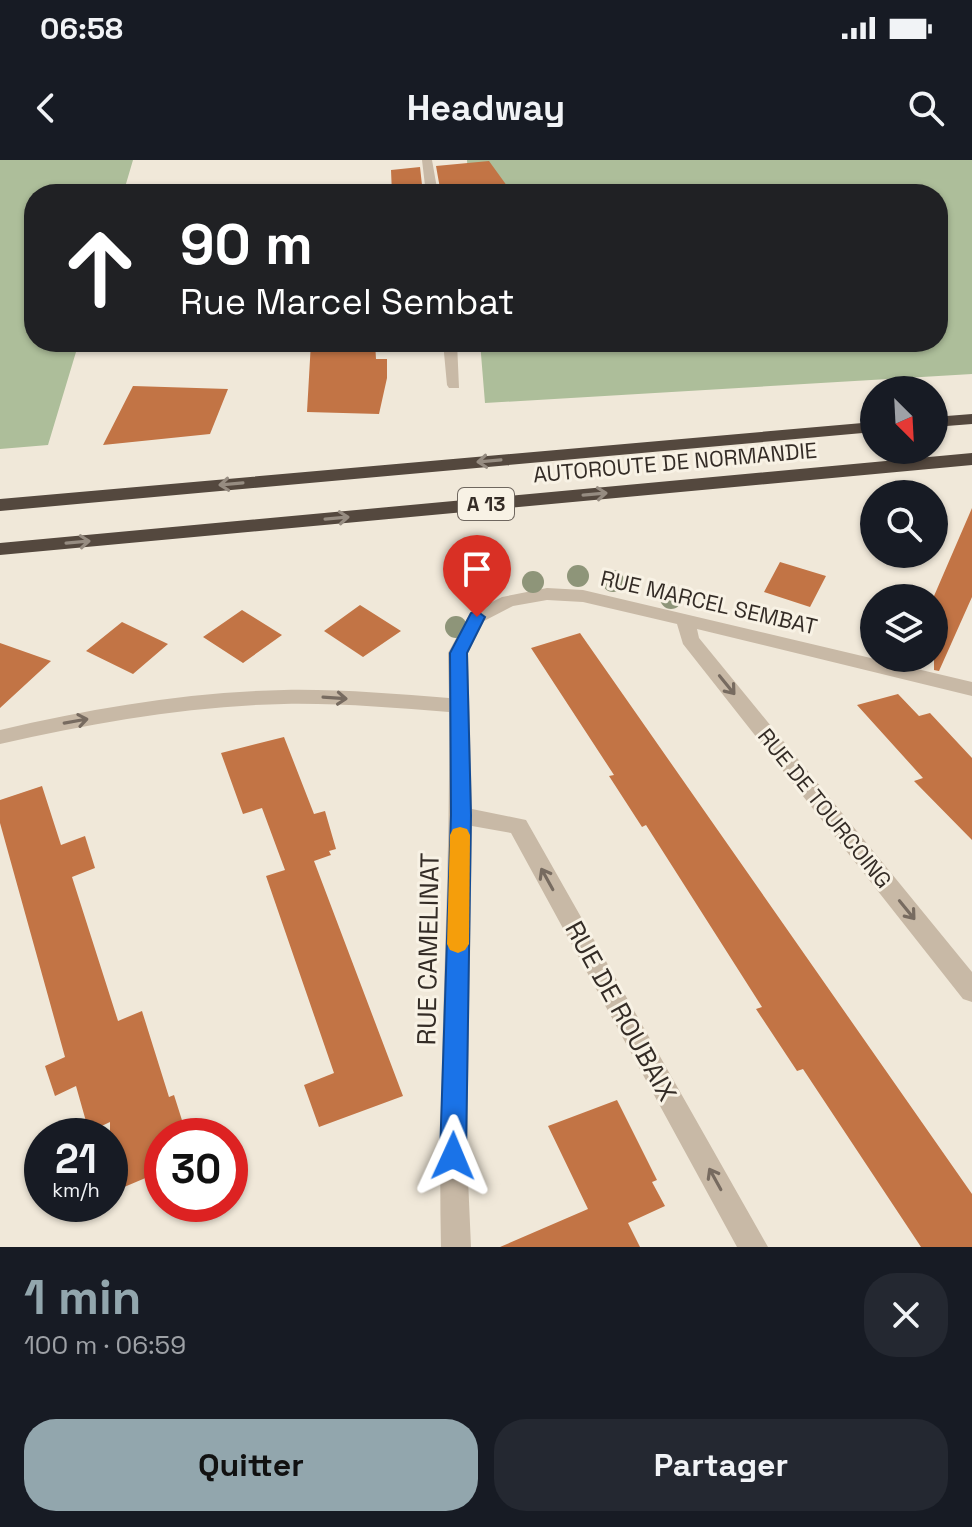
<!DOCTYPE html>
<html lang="fr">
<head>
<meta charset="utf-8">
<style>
  body { margin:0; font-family:"Space Grotesk",sans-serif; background:#242831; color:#f1f3f6; height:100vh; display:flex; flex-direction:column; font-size:30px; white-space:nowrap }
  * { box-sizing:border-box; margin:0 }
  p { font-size:26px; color:#9ea1a6 }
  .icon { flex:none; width:44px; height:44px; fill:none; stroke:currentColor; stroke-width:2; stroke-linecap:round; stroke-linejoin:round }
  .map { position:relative; height:1087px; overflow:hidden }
  .panel { display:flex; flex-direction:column; background:#171b24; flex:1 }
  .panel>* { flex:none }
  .banner { position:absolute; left:24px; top:24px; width:924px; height:168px; border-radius:32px; box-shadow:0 2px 6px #0004; background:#202124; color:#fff; overflow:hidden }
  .needle { width:52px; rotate:156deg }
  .fabs { position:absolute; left:860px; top:216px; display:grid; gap:16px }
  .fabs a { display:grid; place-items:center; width:88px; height:88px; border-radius:50%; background:#171b24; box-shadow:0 2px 6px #0004; font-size:40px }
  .speed { position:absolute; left:24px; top:958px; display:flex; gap:16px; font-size:40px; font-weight:700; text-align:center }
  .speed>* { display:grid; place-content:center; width:104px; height:104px; border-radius:50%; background:#171b24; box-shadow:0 2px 6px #0004; line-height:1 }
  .speed small { font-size:20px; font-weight:400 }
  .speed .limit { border:12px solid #d22; background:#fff; color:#111 }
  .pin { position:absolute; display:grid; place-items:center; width:68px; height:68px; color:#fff; margin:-82px -34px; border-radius:50% 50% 50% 0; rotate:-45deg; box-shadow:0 0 8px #0007 }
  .pin .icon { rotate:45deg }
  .me { position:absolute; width:88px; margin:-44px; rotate:1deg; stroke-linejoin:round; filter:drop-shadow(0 0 6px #0008) }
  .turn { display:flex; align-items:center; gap:28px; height:168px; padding:0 24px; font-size:36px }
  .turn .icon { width:104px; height:104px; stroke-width:2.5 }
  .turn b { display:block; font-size:56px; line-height:68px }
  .round { display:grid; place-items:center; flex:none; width:84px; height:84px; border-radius:32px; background:#242831 }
  .head { display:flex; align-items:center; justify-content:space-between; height:136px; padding:0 24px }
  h1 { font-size:48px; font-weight:700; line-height:60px; color:#92a6ad }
  .button { display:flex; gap:16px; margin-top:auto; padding:16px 24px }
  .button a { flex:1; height:92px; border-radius:32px; background:#92a6ad; color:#111; font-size:32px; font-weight:700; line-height:92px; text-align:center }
  .button a+a { background:#242831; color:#f1f3f6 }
  .status { display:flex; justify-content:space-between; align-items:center; height:56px; padding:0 40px; background:#171b24; direction:ltr }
  .status svg { height:22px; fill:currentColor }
  header { display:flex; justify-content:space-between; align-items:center; height:104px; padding:0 24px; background:#171b24; font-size:36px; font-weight:700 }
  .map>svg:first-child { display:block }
</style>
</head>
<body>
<div class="status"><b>06:58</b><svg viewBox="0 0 49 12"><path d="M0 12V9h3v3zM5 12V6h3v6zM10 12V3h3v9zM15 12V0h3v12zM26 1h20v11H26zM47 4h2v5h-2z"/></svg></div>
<header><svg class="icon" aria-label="back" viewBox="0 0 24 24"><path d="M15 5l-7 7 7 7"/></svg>Headway<svg class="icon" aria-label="search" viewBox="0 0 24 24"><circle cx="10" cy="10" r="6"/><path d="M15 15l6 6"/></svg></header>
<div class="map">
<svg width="972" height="1087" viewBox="0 0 972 1087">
  <rect width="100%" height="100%" fill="#f0e8d9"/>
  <path fill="#adbe9a" d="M0 0H133L123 34H34V182H79L48 285 0 289Z
    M467 0H972V214L485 243 480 182H938V34H469Z"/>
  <path fill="#c27445" d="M489 1 513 34H441L436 6Z
    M420 7 423 34H392L391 10Z
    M311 182H375L376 199H387V218L379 254 307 252Z
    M133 226 228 229 210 274 103 285Z
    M972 348V437L939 511 934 510V436Z
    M780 402 826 416 810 447 764 432Z
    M360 445 401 471 363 497 324 471Z
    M242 450 282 475 243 503 203 477Z
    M122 462 168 484 133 514 86 491Z
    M580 473 972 1034V1087H921L803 909 797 911 756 849 762 847 646 665 642 667 609 616 614 615 531 488Z
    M0 483 51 501 0 548Z
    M898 534 919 556 930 553 972 598V680L914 621 923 618 857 545Z
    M284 577 314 654 325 651 336 689 329 691 331 695 314 701 403 936 319 967 304 925 334 913 266 716 285 710 262 648 243 654 221 593Z
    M42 626 61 685 85 676 95 708 72 717 118 861 142 851 169 937 174 935 187 976H162V1011L110 1033V962L89 972 76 926 55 936 45 906 65 897 0 663V640Z
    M617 940 657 1020 652 1022 665 1046 628 1063 640 1087H500L588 1049 548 966Z"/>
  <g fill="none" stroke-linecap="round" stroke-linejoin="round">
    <path fill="#c8b9a6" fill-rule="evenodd" d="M422 0H432L438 34H426Z
      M443 182H457L459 228H449L447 225Z
      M547 428 583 430 972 522V536L697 469 699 478 972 812V842L963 839 683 484 677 464 583 442 547 440 513 446 484 461 468 493 472 649 526 660 768 1087H737L511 673 472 666 467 996 471 1087H441C437 909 451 731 449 552 394 548 340 543 284 544 188 546 93 563 0 584V570C93 548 188 532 284 530 339 529 394 534 449 538L448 493 470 453 502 437Z"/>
    <path fill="#54483e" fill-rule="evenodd" d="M972 254V264L934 267V257Z
      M874 262V272L0 351V339Z
      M972 293V305L0 395V383Z"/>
  </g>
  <g fill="#8e9579">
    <circle cx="578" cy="416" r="11"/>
    <circle cx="613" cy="421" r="11"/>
    <circle cx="533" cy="422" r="11"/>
    <circle cx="482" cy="437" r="11"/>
    <circle cx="671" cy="438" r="11"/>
    <circle cx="456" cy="467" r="11"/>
  </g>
  <defs><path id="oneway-shaft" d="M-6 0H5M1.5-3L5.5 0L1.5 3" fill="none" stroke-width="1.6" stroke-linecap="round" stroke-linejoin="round" transform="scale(2)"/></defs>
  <g stroke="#968c81">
    <use href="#oneway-shaft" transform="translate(489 301) rotate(175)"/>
    <use href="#oneway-shaft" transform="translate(231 324) rotate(175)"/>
    <use href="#oneway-shaft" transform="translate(595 334) rotate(-5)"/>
    <use href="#oneway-shaft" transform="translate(337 358) rotate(-5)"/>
    <use href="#oneway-shaft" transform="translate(78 382) rotate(-5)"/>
  </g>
  <g stroke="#776b60">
    <use href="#oneway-shaft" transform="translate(727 525) rotate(51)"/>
    <use href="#oneway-shaft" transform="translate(335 538) rotate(4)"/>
    <use href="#oneway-shaft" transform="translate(76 561) rotate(-10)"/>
    <use href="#oneway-shaft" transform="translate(547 719) rotate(-119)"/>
    <use href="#oneway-shaft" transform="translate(907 750) rotate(51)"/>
    <use href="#oneway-shaft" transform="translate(715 1019) rotate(-119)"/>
  </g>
  <path fill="#1a73e8" stroke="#114b97" stroke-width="2" d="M477 451 485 457 467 493 471 655 466 996 462 1004 453 1008 444 1004 440 996 451 655 450 493 471 453Z"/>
  <path fill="#f59e0b" d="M460 667 467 669 470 675 469 784 465 790 458 793 450 790 447 784 450 675 453 669Z"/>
  <g text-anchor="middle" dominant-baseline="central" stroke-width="6" stroke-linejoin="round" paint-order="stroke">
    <rect fill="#f8f2e5" stroke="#6f675f" stroke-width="2" x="458" y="328" width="56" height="32" rx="6"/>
    <g font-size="20" font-weight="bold" fill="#342c26">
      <text x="486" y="344">A 13</text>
    </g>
    <g font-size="22" fill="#342c26" stroke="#f8f2e5">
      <text transform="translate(675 302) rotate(-5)">AUTOROUTE DE NORMANDIE</text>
      <text transform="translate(709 442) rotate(13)">RUE MARCEL SEMBAT</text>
      <text transform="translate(825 648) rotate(51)">RUE DE TOURCOING</text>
    </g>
    <g font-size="26" fill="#342c26" stroke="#f8f2e5">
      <text transform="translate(428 789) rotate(-89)">RUE CAMELINAT</text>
      <text transform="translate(621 851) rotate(61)">RUE DE ROUBAIX</text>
    </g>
  </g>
</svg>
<div class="fabs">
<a><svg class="needle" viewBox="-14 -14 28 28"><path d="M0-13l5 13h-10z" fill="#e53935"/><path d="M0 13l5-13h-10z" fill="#9ea1a6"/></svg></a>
<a><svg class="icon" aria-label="search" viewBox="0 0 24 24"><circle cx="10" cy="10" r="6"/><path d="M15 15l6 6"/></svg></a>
<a><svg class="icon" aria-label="layers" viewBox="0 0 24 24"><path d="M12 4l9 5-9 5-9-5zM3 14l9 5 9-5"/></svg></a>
</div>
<div class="speed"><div>21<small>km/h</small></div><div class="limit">30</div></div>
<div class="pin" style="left:477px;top:457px;background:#d93025"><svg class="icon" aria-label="arrive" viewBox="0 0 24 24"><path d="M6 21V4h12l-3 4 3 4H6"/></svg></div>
<svg class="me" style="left:453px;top:996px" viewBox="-20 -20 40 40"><path d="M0-17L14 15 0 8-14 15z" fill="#1a73e8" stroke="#fff" stroke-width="4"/></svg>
<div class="banner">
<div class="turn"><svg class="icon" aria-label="ahead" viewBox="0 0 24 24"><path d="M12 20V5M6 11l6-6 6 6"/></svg><div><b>90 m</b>Rue Marcel Sembat</div></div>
</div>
</div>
<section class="panel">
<div class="head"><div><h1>1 min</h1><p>100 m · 06:59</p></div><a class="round"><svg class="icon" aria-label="close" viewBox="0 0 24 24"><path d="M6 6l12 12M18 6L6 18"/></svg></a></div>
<div class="button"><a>Quitter</a><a>Partager</a></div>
</section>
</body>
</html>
